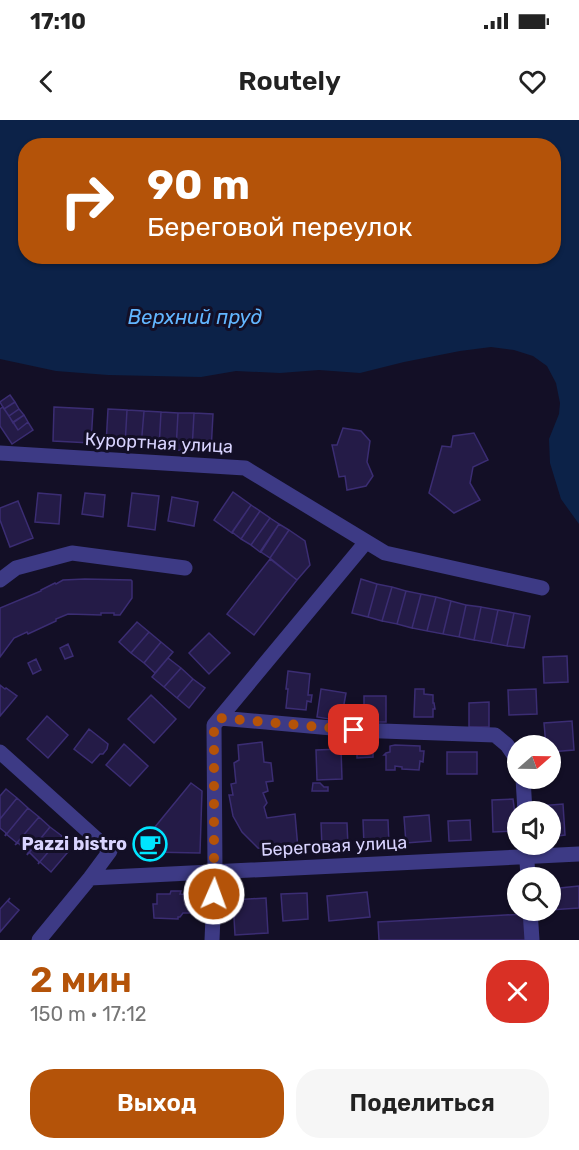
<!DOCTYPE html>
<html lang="ru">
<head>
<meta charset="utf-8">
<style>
  body { margin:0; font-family:Rubik,sans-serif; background:#f6f6f6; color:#222; height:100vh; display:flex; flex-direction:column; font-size:22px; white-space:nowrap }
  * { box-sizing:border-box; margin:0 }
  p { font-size:20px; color:#767676 }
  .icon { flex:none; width:33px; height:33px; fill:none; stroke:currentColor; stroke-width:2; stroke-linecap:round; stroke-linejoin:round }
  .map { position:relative; height:820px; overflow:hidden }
  .details { display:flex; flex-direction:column; background:#fff; flex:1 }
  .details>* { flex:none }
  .banner { position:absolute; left:18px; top:18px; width:543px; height:126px; border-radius:24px; box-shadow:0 2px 4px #0004; background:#b45309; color:#fff; overflow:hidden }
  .needle { width:39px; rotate:70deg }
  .buttons { position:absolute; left:507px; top:615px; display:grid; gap:12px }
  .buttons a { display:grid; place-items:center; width:54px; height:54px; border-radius:50%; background:#fff; box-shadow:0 2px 4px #0004; font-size:30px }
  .pin { position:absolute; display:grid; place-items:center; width:51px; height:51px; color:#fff; margin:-26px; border-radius:12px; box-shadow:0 3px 9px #0006 }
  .me { position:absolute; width:66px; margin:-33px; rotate:2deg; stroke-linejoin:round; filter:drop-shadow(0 0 4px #0008) }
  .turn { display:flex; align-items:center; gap:21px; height:126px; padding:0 30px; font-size:27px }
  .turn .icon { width:78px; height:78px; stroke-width:2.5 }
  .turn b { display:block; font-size:42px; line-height:51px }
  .round { display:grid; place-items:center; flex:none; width:63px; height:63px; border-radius:24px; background:#f6f6f6 }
  .head { display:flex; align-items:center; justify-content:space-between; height:102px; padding:0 30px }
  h1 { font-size:36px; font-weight:600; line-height:45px; color:#b45309 }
  .primary-button { display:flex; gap:12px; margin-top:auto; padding:12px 30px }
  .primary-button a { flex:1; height:69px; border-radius:24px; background:#b45309; color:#fff; font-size:24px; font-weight:600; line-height:69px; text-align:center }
  .primary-button a+a { background:#f6f6f6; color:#222 }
  .status { display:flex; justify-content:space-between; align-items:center; height:42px; padding:0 30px; background:#fff; direction:ltr }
  .status svg { height:16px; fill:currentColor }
  header { display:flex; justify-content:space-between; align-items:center; height:78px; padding:0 30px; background:#fff; font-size:27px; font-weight:600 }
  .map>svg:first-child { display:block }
</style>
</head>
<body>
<div class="status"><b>17:10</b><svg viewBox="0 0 49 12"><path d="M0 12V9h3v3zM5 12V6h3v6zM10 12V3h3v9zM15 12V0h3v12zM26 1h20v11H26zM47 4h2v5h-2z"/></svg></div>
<header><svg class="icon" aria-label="back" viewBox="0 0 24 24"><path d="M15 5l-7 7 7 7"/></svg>Routely<svg class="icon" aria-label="heart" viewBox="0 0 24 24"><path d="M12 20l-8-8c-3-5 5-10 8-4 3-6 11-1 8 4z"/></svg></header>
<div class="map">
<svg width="579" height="820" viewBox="0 0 579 820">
  <rect width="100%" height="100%" fill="#130f26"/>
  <path fill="#0c2248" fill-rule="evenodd" d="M0 0H579V404L561 379 550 343 549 319 559 294 560 283 556 263 547 246 533 236 514 230 491 227 460 231 404 242 360 253 319 250 280 253 236 251 201 257 108 255 56 251 0 239ZM26 26H554V136H26Z"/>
  <path fill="#241b47" stroke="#3b2d73" stroke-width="1.5" d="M10 275 15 282 4 289 0 282Z
    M15 282 19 289 9 296 4 289Z
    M3 287 18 310 28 302 33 310 12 324 0 306V289Z
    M54 287 93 289 91 323 53 321Z
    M19 289 24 295 13 303 9 296Z
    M108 289 127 290 125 326 106 325Z
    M127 290 144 291 141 327 125 326Z
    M144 291 161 292 159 328 141 327Z
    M161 292 178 293 176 330 159 328Z
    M178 293H194L192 331 176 330Z
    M194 293 213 294 211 331H192Z
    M24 295 28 302 18 310 13 302Z
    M343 308 361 311 370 321 367 342 373 356 366 366 347 370 345 356 339 357 332 325H337Z
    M474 313 488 340 473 347 470 363 480 380 454 393 429 373 442 326 451 327 453 316Z
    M233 372 251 385 232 413 214 400Z
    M38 373 61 375 59 404 35 402Z
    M85 373 105 375 103 397 82 394Z
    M132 373 159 376 155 410 128 406Z
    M172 377 198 382 194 406 168 401Z
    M18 381 33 418 10 427 0 400V388Z
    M251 385 260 391 241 419 232 412Z
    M260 391 270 398 251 425 241 419Z
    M270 398 279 404 260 432 251 425Z
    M279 404 289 410 270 438 261 432Z
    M289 410 305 421 310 445 297 460 270 438Z
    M270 439 297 460 254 515 227 494Z
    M85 459 131 460 132 461V478L120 495H114V493H101V495L68 494 56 499V501L28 514 27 512 14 518 0 537V488L41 471V470L55 463 56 464 63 460Z
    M361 459 377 464 368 497 352 493Z
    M377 464 392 467 382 501 368 497Z
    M392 467 406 471 397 504 382 501Z
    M406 471 421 474 412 508 397 504Z
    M421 474 436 477 427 511 412 508Z
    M436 477 451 481 443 514 427 511Z
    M451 481 466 485 459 517 443 514Z
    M466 485 481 487 474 520 459 517Z
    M481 487 498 490 491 523 474 520Z
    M498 490 514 493 507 526 491 523Z
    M514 493 530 496 524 528 507 526Z
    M137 502 149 512 131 533 119 522Z
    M149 512 161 522 144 543 131 533Z
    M209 513 230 533 209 554 189 533Z
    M161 522 173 532 155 553 144 543Z
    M68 524 73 536 65 539 60 528Z
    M567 536 568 562 544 563 543 537Z
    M168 538 181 548 164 567 152 557Z
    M36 539 41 550 33 554 28 543Z
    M181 548 193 559 177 578 164 567Z
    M288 551 310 554 308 575H312L311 582 307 581 306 590 286 588 288 569H286Z
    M193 559 205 568 189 588 177 578Z
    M0 565 5 569 6 568 17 576 0 596Z
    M321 569 346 573 341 601 317 597Z
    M415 569H424V574L433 575V583H434L435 589H433V597H414Z
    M536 569 537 594 509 595 508 570Z
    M151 575 176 599 154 623 128 599Z
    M364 576H386V602H364Z
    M489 582V607H469V583Z
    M47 596 68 615 48 638 27 619Z
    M572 601 574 630 550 632V626H546L544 603Z
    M89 609 108 624 107 629 103 634H100L92 643 74 629Z
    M262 622 264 642 271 643 273 661 266 662 268 671 263 673 267 683 264 687 267 698 295 694 298 729 289 731 288 736 270 735 269 730 258 728 242 712 233 696 229 675H233L231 664 236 663 234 643 239 640 238 625Z
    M124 624 148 646 130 666 106 645Z
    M357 625H373V637L357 638Z
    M395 625 420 626V631H424L423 642 420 641 419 650 402 649V647L395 646V650H386V635H384L386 633 390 632V626Z
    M341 629 342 659 317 660 316 630Z
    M447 632H477V654H447Z
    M191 663 202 671 200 733 150 732 141 724Z
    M313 663H320L324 667H328V671H312Z
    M6 669 17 678 0 699V676Z
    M17 678 28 688 5 716 6 713 0 708V699Z
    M513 679 515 694H517L518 701H515L516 711 493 712 492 680Z
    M563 684 565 715 550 717V692H540L539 686Z
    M28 688 39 697 15 725 17 723 6 714 5 716Z
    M429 695 431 721 406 723 404 697Z
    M39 697 50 707 27 735 28 732 18 723 15 725Z
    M363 700H388L389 724 364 725Z
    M470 700 471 720 449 721 448 701Z
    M321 703H347L348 726 322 727Z
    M50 707 62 716 38 744 39 742 29 732 27 735Z
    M62 716 73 726 51 752 40 742 38 744Z
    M579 766V788L550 790V769Z
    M171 771H181L180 774 194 775V782L204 781V788L193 787V793H183L180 797H178V799L154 798 153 784H157V774H170Z
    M367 772 370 797 329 801 327 776Z
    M307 773 308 799 283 801 281 774Z
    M10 778 8 781 19 790 0 812V789Z
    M266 778 268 813 235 815 233 780Z
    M526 794 527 820H379L378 802Z"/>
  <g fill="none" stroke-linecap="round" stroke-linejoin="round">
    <path stroke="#3d3a85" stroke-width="15" d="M0 333 245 348 385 433 542 468
      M0 460 16 448 72 433 185 448
      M220 598 354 610 495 615 507 625 518 641
      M0 632 110 731 90 758 39 820
      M523 658 525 692
      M526 724 528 758
      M90 758 579 734
      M530 790 532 820
      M212 820 215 751 214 605 366 422"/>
  </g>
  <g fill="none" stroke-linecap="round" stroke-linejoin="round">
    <path stroke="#b45309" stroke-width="10" stroke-dasharray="0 18" d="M214 774V605L220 598 354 610"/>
  </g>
  <defs>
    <symbol id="cafe-ring" viewBox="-11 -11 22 22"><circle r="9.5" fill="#130f26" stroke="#00e5ff" stroke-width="1.5"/><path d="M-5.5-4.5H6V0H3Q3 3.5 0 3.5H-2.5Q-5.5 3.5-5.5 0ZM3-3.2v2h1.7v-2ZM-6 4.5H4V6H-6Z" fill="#00e5ff"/></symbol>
  </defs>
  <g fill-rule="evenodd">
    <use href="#cafe-ring" x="131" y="705" width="38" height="38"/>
  </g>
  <g text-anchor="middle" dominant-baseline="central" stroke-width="6" stroke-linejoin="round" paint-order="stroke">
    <g font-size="18" fill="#d9d4ff" stroke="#130f26">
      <text transform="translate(159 323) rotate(3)">Курортная улица</text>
      <text transform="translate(334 726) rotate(-3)">Береговая улица</text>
    </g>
    <g font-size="18" font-weight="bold" fill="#d9d4ff" stroke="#130f26" text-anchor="end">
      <text x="127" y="724">Pazzi bistro</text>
    </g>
    <g font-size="20" font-style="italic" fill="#62b6ff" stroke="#130f26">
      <text x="195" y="197">Верхний пруд</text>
    </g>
  </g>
</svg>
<div class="buttons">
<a><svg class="needle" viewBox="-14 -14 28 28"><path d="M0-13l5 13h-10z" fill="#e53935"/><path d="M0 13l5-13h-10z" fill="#767676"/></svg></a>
<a><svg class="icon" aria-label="sound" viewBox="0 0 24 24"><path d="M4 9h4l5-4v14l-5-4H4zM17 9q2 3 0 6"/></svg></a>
<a><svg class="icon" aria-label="search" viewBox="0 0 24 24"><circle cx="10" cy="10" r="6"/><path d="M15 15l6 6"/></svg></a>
</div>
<div class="pin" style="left:354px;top:610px;background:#d93025"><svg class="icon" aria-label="arrive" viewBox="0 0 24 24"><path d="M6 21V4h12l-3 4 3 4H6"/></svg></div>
<svg class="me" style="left:214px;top:774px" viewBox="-20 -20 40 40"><circle r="17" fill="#b45309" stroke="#fff" stroke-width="3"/><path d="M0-11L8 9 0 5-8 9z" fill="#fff"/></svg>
<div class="banner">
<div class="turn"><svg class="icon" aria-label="right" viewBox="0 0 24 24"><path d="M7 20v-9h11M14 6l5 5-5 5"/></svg><div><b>90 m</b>Береговой переулок</div></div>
</div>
</div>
<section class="details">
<div class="head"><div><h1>2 мин</h1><p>150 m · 17:12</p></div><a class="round" style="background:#d93025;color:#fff"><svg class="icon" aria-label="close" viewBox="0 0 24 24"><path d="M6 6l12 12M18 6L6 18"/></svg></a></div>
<div class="primary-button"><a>Выход</a><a>Поделиться</a></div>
</section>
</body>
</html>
